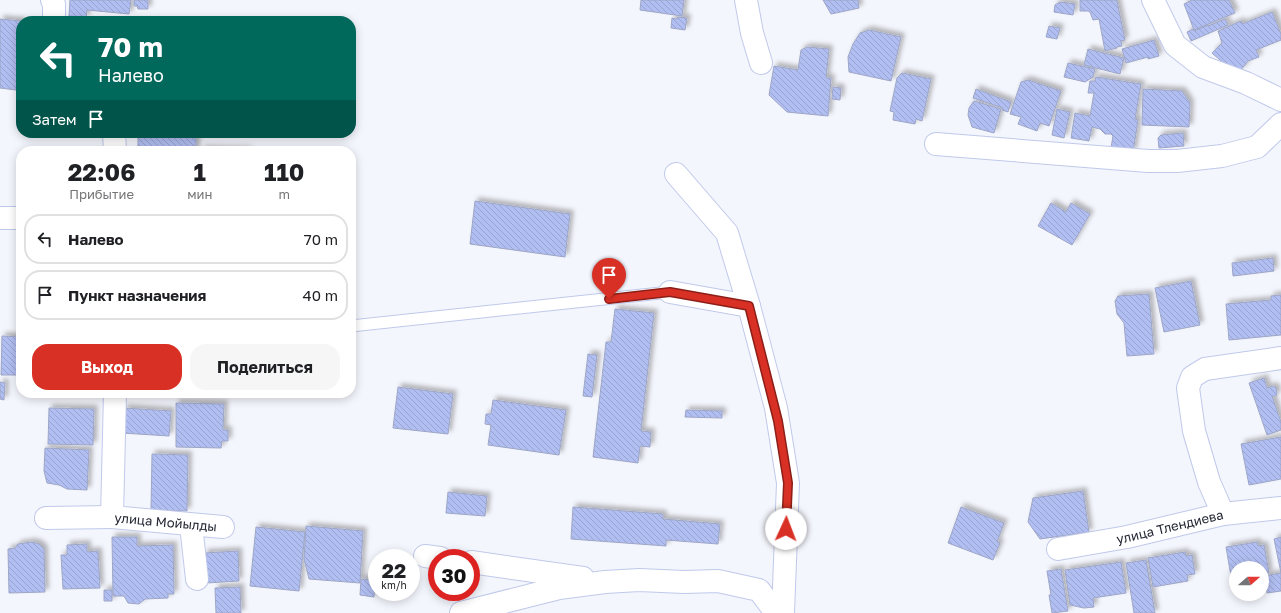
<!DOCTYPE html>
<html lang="ru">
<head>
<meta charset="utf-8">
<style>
  body { margin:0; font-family:"Golos Text",sans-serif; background:#f6f6f6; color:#202124; height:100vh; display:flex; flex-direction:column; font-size:15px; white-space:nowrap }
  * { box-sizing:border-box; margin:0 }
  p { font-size:13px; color:#757577 }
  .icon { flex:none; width:22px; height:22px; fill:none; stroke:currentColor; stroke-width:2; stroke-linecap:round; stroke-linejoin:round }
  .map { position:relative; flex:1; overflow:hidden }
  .side { position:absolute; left:16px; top:146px; width:340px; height:252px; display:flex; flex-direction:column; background:#fff; border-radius:16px; box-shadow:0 2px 10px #0003 }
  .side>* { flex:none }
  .banner { position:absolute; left:16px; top:16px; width:340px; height:122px; border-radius:16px; box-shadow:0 2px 10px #0003; background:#00695c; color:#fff; overflow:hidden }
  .needle { width:26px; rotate:69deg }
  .tools { position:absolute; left:1229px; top:561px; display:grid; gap:8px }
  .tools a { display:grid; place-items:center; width:40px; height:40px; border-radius:50%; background:#fff; box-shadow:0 2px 10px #0003; font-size:20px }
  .speed { position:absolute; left:368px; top:549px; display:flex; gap:8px; font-size:20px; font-weight:700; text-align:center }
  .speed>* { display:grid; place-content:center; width:52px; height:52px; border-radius:50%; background:#fff; box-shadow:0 2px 10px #0003; line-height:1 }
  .speed small { font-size:10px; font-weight:400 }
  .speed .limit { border:6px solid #d22; background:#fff; color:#111 }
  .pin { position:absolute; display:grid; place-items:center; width:34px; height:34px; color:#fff; margin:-41px -17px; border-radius:50% 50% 50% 0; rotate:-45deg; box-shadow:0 0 4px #0007 }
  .pin .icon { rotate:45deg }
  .me { position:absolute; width:44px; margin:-22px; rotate:2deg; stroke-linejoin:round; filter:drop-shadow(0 0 3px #0008) }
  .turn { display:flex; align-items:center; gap:14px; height:84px; padding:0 16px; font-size:18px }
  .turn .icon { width:52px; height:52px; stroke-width:2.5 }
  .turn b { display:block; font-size:28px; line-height:34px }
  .then { display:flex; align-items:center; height:38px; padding:0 16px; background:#0003; gap:8px; font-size:15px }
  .eta { display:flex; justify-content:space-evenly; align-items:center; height:68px; text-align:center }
  .eta b { font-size:24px; font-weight:700; line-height:28px }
  .primary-button { display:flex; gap:8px; margin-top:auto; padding:8px 16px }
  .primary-button a { flex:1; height:46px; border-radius:16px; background:#d93025; color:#fff; font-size:16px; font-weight:700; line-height:46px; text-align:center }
  .primary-button a+a { background:#f6f6f6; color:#202124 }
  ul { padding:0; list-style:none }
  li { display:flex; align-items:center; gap:12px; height:50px; margin:0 8px 6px; padding:0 8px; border:2px solid #e0e0e0; border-radius:16px }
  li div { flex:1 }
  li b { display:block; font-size:15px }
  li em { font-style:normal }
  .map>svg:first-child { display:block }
</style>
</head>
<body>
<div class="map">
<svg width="1281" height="613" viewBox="0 0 1281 613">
  <defs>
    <pattern id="building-back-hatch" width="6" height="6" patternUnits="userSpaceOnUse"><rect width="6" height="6" fill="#b1bef1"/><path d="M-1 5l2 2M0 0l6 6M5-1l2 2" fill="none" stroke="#98a3cf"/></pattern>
    <filter id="shadow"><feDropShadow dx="3.5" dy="-3.5" stdDeviation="2" flood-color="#0004"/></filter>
  </defs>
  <rect width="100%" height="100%" fill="#f4f6fd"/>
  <path fill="url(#building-back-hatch)" stroke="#9ea6c6" filter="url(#shadow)" d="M70 0H131L129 14 87 10 86 18 69 16Z
    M134 0H148V9H138L137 6H134Z
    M641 0H684L682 16 640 10Z
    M823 0H858L859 8 831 14Z
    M1080 0H1116L1117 1 1125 40 1121 41 1122 46 1117 47V48L1105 51 1099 19 1093 20 1090 12 1088 11H1080Z
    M1192 0H1229L1235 13 1194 30 1184 4Z
    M1060 2 1075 4 1073 15 1054 12 1055 5Z
    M1272 12 1281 34V40L1256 50 1259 57 1248 61 1241 70 1226 65 1213 54 1212 53 1222 43 1218 31 1241 21 1242 24Z
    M678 17 687 18 685 30 671 28 672 18 677 19Z
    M0 19 21 21 16 90 0 88Z
    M1225 19 1228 25 1191 41 1187 32 1193 29 1194 31 1208 25V26Z
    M1049 26 1060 28 1057 39 1046 37Z
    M869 30 901 37 891 81 849 72 848 57 853 44 860 33Z
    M1154 40 1159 56 1148 59V57L1126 63 1122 49Z
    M807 47 829 49 826 78H831L828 116 787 112 769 95 774 66 798 70 801 50Z
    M1088 49 1124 58 1120 74 1084 65Z
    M1068 63 1095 69 1093 77 1085 82 1064 77Z
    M902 73 931 79 922 121 916 119 915 124 893 120 894 112 890 111 897 78Z
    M1096 77 1141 84 1135 119 1138 120 1133 152 1111 148 1113 136 1111 134H1105L1100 129 1092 127 1089 141 1071 138 1075 113 1090 116 1094 93H1088L1090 81H1095Z
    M1028 80 1061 91 1049 126 1040 123 1037 131 1018 124 1021 117 1010 114 1021 82Z
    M833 87 841 88 840 100 832 99Z
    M976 89 1011 102 1008 112 1002 110 1003 108 973 98Z
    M1143 89 1182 91 1190 103 1189 127 1142 125Z
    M974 101 1001 109 994 133 972 127 968 115 969 108Z
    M1057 109 1070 112 1064 138 1052 135Z
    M138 133H196V151H138Z
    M1183 133 1184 146 1159 148 1158 138 1161 135Z
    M202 149 248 150V151H202Z
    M475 201 570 214 565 257 470 244Z
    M1051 203 1066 212 1071 203 1090 214 1072 245 1038 226Z
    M1273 258 1274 271 1233 276 1232 263Z
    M1191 281 1200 325 1164 332 1155 288Z
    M1149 294 1154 354 1127 356 1124 323 1117 314 1115 301 1118 296Z
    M1281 295V335L1229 340 1226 304 1271 300V296Z
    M615 309 654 313 641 431 651 432 650 447 640 446 638 463 593 457 606 342H611Z
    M2 336 21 337V375H1Z
    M588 354 597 355 592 397 583 396Z
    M1264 378 1267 388 1273 386 1276 388 1277 392 1276 396H1272L1281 422V430L1267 435 1249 383Z
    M0 382 5 383 4 400 0 399Z
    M398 387 453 394 448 434 393 428Z
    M493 400 566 410 559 455 488 445 491 425 485 424 486 414H491Z
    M176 403 224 404 223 430H228V441H222L221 448 176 447Z
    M49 408 94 409 93 445 48 444Z
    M124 408 171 411 169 436 122 433Z
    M686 410 722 411V418L685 417Z
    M1281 437V479L1249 485 1241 444Z
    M45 448 89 450 87 490 67 489 59 485 47 483 44 471Z
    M152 454 188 455 187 511 151 510Z
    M1083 491 1089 532 1040 539 1028 522 1033 498Z
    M448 492 487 496 485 516 446 513Z
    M573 507 663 514V519L720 524 718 544 666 540V546L571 539Z
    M961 507 1004 523 997 542 1000 543 993 560 948 543Z
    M306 526 363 531 360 583 309 579 304 559Z
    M256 527 305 532 299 591 250 586Z
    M112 537H137V546L173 545 174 594H168V598L145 599 139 604 128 603 124 596H113Z
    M1281 537V573L1274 539Z
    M32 542 39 544 44 549 45 592 9 593 8 549 15 548 18 544Z
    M1257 542 1258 546 1264 545 1269 573 1263 574V577H1262V568H1236V581L1232 582 1226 547Z
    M87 544V552L98 551 100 588 63 589 61 555H67V545Z
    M238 551 239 581 206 583 204 553Z
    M1185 552 1186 556 1192 555 1195 574 1187 575 1188 581 1153 587 1148 558Z
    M1146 560 1155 613H1134L1126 563Z
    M1121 562 1126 593 1093 598 1094 607 1084 608 1070 605 1065 570Z
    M1061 569 1068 611 1052 613 1049 595H1051L1047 571Z
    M1281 573V591L1267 593 1264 576Z
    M361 579 375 580 374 597 360 595Z
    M240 587 241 613H216L215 588Z
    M104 590H112V601H104Z"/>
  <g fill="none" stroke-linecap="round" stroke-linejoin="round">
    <defs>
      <path id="service" d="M351 326 670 292"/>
      <g id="minor">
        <path d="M52 0 54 4V21"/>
        <path d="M746 0 752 33 761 63"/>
        <path d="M1153 0 1175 45 1203 67 1246 83 1281 100"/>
        <path d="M114 133 115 151"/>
        <path d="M936 144 1148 161H1177L1222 156 1257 147 1281 124"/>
        <path d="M676 174 727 233 749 306 776 408 788 483 783 613"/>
        <path d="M0 218H21"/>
        <path d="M670 292 749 306"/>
        <path id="s1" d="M115 393 112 517 223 527"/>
        <path d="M1223 514 1209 482 1194 431 1188 388 1192 377 1205 369 1281 358"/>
        <path d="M46 518 112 517"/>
        <path d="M191 525 197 579"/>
        <path id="s2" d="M1058 549 1127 537 1223 514 1281 508"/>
        <path d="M425 556 440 558"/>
        <path d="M471 562 583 578"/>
        <path d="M461 613 559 588 605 582 639 580 684 582 718 581 759 590 776 613"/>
      </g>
    </defs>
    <use href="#service" stroke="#c0c9ea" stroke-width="13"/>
    <use href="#minor" stroke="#c0c9ea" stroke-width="24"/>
    <use href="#service" stroke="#fff" stroke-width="11"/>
    <use href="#minor" stroke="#fff" stroke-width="22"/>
  </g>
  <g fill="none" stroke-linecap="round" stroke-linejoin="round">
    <defs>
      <path id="route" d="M609 299 670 292 749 306 778 421 788 483 786 529"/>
    </defs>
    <use href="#route" stroke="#8d1f18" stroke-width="10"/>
    <use href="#route" stroke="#d93025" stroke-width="7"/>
  </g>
  <g text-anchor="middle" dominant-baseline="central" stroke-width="3" stroke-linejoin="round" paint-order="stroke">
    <g font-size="13" fill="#242733" stroke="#f4f6fd">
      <text stroke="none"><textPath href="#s1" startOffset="178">улица Мойылды</textPath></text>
      <text stroke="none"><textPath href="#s2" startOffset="114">улица Тлендиева</textPath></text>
    </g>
  </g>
</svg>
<div class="tools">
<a><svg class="needle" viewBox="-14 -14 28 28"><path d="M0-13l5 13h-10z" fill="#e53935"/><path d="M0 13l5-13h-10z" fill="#757577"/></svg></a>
</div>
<div class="speed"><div>22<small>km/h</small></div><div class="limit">30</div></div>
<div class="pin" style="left:609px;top:299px;background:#d93025"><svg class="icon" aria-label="arrive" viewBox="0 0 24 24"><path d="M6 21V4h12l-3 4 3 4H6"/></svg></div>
<svg class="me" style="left:786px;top:529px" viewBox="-20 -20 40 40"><circle r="19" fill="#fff"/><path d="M0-13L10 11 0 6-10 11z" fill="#d93025"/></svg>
<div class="banner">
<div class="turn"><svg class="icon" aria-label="left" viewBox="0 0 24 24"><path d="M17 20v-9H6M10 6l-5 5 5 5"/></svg><div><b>70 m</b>Налево</div></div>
<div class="then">Затем<svg class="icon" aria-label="arrive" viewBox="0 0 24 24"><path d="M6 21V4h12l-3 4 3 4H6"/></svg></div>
</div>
<section class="side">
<div class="eta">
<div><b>22:06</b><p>Прибытие</p></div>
<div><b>1</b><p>мин</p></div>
<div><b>110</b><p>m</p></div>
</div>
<ul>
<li><svg class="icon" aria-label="left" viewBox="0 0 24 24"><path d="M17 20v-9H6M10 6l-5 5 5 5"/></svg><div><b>Налево</b></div><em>70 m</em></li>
<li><svg class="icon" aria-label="arrive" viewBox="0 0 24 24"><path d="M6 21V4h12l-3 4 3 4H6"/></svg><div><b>Пункт назначения</b></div><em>40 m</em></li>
</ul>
<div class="primary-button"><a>Выход</a><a>Поделиться</a></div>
</section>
</div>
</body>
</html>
